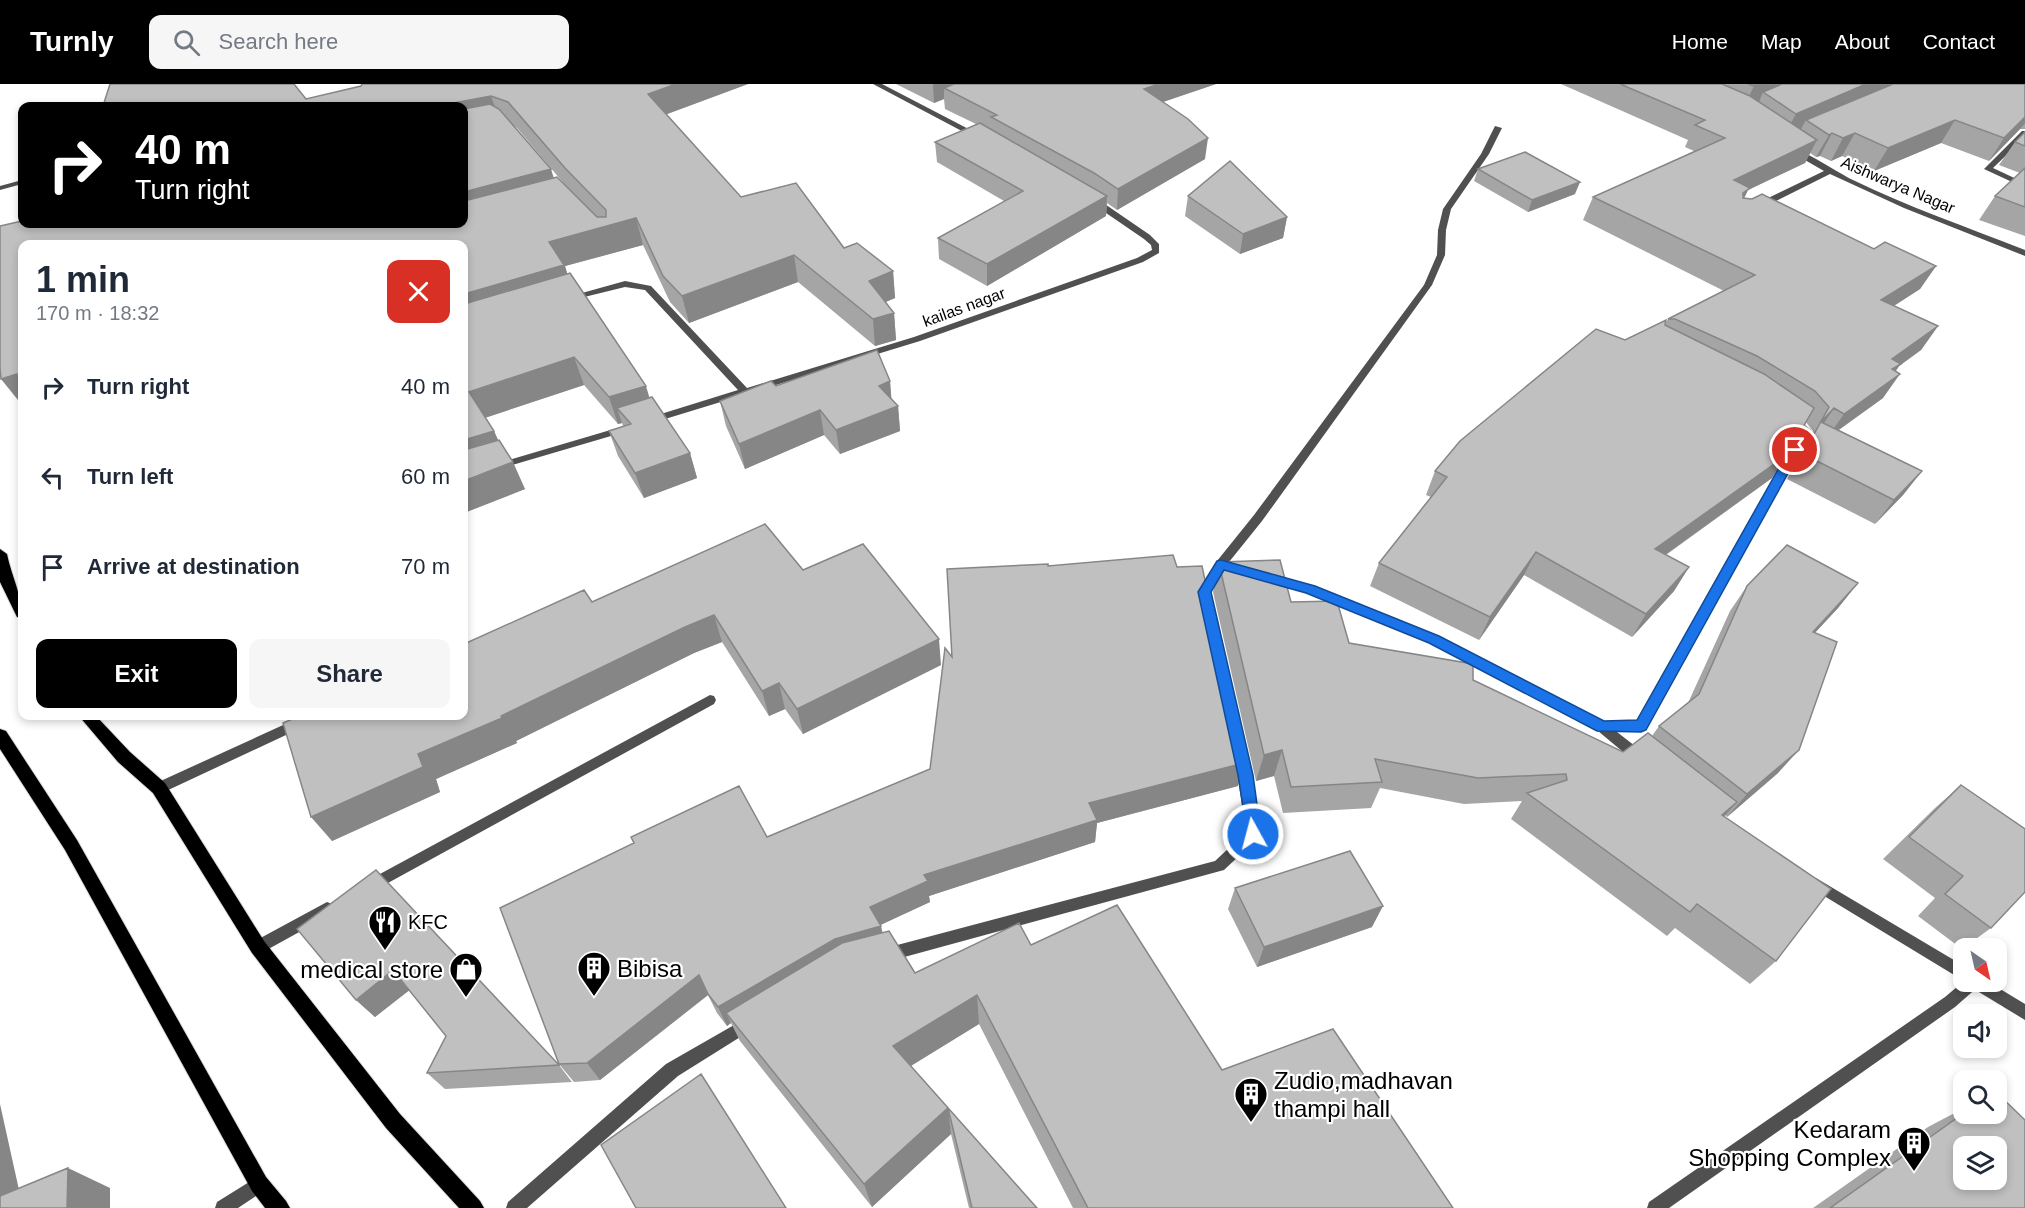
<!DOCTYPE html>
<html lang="en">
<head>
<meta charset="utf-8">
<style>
  body { margin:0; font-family:Arial,sans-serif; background:#f6f6f7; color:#1f2937; height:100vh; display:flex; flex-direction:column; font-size:22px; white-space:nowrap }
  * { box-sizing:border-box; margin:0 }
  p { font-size:20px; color:#747a83 }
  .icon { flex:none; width:33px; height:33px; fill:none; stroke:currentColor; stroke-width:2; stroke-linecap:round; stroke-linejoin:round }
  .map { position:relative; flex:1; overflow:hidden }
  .side { position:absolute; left:18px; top:156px; width:450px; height:480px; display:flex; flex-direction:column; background:#fff; border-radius:12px; box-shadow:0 3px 9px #0003 }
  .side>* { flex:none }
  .top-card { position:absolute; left:18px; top:18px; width:450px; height:126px; border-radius:12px; box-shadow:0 3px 9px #0003; background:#000; color:#fff; overflow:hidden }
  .needle { width:39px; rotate:146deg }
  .buttons { position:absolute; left:1953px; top:854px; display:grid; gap:12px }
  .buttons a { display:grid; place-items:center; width:54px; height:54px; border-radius:12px; background:#fff; box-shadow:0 3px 9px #0003; font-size:30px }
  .pin { position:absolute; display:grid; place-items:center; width:51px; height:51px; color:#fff; margin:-26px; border:3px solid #fff; border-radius:50%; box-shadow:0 2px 6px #0007 }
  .me { position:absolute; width:66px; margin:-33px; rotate:353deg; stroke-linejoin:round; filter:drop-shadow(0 0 4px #0008) }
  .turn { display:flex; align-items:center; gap:21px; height:126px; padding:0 18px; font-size:27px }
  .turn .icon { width:78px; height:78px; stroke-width:2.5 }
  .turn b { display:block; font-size:42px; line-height:51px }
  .round { display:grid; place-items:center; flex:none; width:63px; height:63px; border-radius:12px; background:#f6f6f7 }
  .summary { display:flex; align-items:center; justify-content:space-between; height:102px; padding:0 18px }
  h1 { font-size:36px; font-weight:700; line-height:45px }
  .action { display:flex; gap:12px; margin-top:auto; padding:12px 18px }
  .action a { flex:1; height:69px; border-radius:12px; background:#000; color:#fff; font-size:24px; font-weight:700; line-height:69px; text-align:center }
  .action a+a { background:#f6f6f7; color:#1f2937 }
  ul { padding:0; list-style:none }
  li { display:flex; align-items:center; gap:18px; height:90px; padding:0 18px }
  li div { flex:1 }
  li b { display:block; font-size:22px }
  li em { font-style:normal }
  header { display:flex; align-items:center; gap:36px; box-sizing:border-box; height:84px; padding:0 30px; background:#000; color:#fff }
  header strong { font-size:28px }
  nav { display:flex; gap:33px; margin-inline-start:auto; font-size:21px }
  .search { width:420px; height:54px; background:#f6f6f7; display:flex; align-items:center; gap:15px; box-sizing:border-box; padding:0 21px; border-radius:12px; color:#747a83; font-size:22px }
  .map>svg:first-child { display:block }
</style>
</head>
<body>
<header>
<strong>Turnly</strong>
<div class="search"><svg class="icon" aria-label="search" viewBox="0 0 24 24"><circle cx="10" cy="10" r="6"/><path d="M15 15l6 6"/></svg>Search here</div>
<nav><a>Home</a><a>Map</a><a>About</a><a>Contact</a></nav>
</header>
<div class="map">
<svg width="2025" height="1124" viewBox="0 0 2025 1124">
  <rect width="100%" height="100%" fill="#fff"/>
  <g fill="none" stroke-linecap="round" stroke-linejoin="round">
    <defs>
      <path id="primary" d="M0 465 7 470C12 494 22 510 22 534L17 533 0 498Z
        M79 632H96L130 668 165 699 264 857 400 1030 480 1117 484 1124H459L386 1044 252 869 153 709 118 678Z
        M0 645 6 647 77 756 266 1093 286 1117 290 1124H265L252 1107 65 766 0 665Z"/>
    </defs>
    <use href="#primary" stroke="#dbdbdb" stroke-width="2"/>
    <path fill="#505050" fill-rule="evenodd" d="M2022 47H2025V53L1993 84 2025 99V104L1984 85Z
      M22 96V100L0 106V102Z
      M1964 897H1981L1979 902 1955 923 1669 1124H1647L1649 1118 1945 913Z"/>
    <path fill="#505050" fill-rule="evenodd" d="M873 0H882L982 52 975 54Z
      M1495 42 1502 44 1489 70 1451 125 1446 146 1445 171 1432 201 1262 437 1225 483 1211 508 1213 519 1211 522H1203L1199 508 1217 477 1254 431 1424 201 1437 171 1438 146 1443 125 1481 70Z
      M1791 64C1801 64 1840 90 1853 96 1908 123 1967 143 2025 166V172L1904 124 1830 90 1762 124H1756V120L1824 87 1791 68Z
      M1090 114H1096L1150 151 1159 160V169L1143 178 920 257 652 339 648 338V334L738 306 645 206 625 203 568 217 564 214 625 197 651 202 747 304 914 253 1137 174 1152 166 1151 161 1144 155 1090 118Z
      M1792 331 1811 346 1645 646 1617 648 1644 669 1645 673 1644 677 1639 678 1634 677 1598 647 1430 559 1307 509 1267 498 1265 495 1271 491 1314 503 1438 553 1603 638 1637 637 1801 347 1787 334Z
      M624 342 629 345 628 347 499 385 494 382 495 380Z
      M710 611 714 612 716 616 714 620 377 805 372 807 367 805 365 801 367 797Z
      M303 632H320L318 636 164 708 159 710 154 708 152 704 154 700Z
      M1240 663 1245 664 1246 668 1260 750 1258 754 1224 786 886 878 881 876 879 871 881 866 886 864 1215 777 1246 748 1234 668 1235 664Z
      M1816 794 1964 882V897L1811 804 1809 800 1811 796Z
      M327 818 332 820 334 825 332 830 263 868 258 870 253 868 251 863 253 858Z
      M1967 897H1987L2025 920V936L1969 902Z
      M748 933 753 935 756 940 753 945 678 992 527 1124H506L508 1118 666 980Z
      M259 1092 265 1094 267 1100 265 1106 238 1124H215L217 1118Z"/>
    <use href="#primary" fill="#000" fill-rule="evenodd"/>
  </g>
  <path fill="#a5a5a5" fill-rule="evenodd" d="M362 0H748L666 30 741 113 844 164 893 187 895 214 885 218 894 229 896 256 875 262 798 198 689 239 670 218 643 161 565 182 567 190 649 314 690 369 697 394 644 414 618 372 609 347 623 342 622 339 618 340 584 301 485 334 494 347 498 356 525 405 464 429V140L306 15 361 2ZM514 42 517 44 566 102 553 93Z
    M896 0H1216L1163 18 1205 75 1117 126 1107 119 1106 132 987 202 939 175 938 154 1004 117 937 78 935 58 976 40 945 25 944 15 934 19Z
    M1561 0H2025V45H2020L1989 77 1941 59 1874 87 1842 72 1831 77 1820 72 1816 73 1810 69 1805 79 1748 106 1744 114 1874 165 1936 182 1920 205 1894 222 1938 242 1921 266 1899 282 1896 287 1883 314 1839 346 1922 387 1903 411 1875 440 1787 395 1813 347 1806 338 1772 394 1666 471 1689 483 1674 507 1632 553 1524 491 1479 556 1370 502 1379 479 1431 413 1426 411 1435 387 1625 256 1665 240 1668 235 1724 207 1583 136 1593 113 1694 67 1685 63 1688 56Z
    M2025 48V152L1979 136 1995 112 2020 89 1999 81 2015 58Z
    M1478 85 1575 110 1528 128 1474 97Z
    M1188 112 1287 133 1283 154 1240 170 1185 132Z
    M890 297 891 315 898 322 900 347 840 370 824 351 745 385 726 342 720 317 776 302Z
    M1219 480 1291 518 1349 559 1473 596 1623 668 1652 652 1659 642 1688 619 1730 527 1747 502 1858 499 1838 524 1815 549 1778 689 1727 733 1725 731 1724 732 1776 877 1750 900 1675 844 1667 852 1511 735 1522 717 1464 720 1380 704 1371 724 1283 729 1274 692 1256 697 1213 508Z
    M1048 482 1238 702 1097 739 1095 758 929 812 930 818 880 841 883 849 915 889 1031 861 1222 986 1453 1124H1073L979 940 911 982 1037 1124H969L951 1050 872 1123 740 957 731 939 727 942 717 929 708 911 600 996 574 998 559 980 767 753 930 685 952 573Z
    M803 486 941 581 803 650 785 625 769 632 722 558 694 569 516 657 517 659 436 695 440 708 332 757 295 634 464 560 592 518Z
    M1961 701 1991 844 1962 865 1918 832 1935 814 1883 775 1935 724Z
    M1235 804 1372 843 1257 883 1228 825Z
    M297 845 559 981 572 998 445 1005 427 989 446 952 409 906 375 933 356 916Z
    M1964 1024V1029L2025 1124H1813L1928 1043Z"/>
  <path fill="#868686" d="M676 0H748L654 35 648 10Z
    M933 0H987L944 4V15L934 19Z
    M1159 0H1216L1142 25 1144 5Z
    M1759 0H1798L1763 8 1759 18 1743 25 1754 2Z
    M1866 0H1893L1806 36 1801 45 1784 52 1796 30Z
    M491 12 500 37 464 44V22H453L454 19Z
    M2025 33V39L2020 45 1989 77 2004 54Z
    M1955 36 1941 59 1874 87 1888 64Z
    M1832 49 1820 72 1816 73 1829 51Z
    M1855 49 1842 72 1831 77 1843 54Z
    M1208 54 1205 75 1117 126 1118 105Z
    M1817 56 1805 79 1748 106 1738 127 1734 96Z
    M551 85 559 111 464 137V108Z
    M1580 98 1575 110 1528 128 1532 116Z
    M1107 112 1106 132 987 202V180Z
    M1287 133 1283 154 1240 170 1243 150Z
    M636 134 643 161 565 182 573 208 464 241V210L549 158Z
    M794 171 798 198 689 239 682 212Z
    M1936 182 1920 205 1865 240 1881 216Z
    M893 187 895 214 872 224 869 197Z
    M894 229 896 256 875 262 873 235Z
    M1938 242 1921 266 1899 282 1887 299 1900 290 1883 314 1827 354 1844 330 1892 275Z
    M574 273 584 301 481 335 469 308Z
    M17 290 22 298V321L1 295Z
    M890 297 892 322 879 302Z
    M646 302 654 329 617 324 622 339 618 340 609 313Z
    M898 322 900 347 840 370 836 346Z
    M1834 324 1818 348 1821 338Z
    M820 326 824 351 745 385 739 360Z
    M494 347 506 374 464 387V356Z
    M690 369 697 394 644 414 635 389Z
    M1787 371 1772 394 1641 488 1655 465Z
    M513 378 525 405 464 429V397Z
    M1922 387 1903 411 1875 440 1894 416Z
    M1536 468 1524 491 1479 556 1490 533Z
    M1689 483 1674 507 1632 553 1646 530Z
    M1858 499 1838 524 1793 572 1813 548Z
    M714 531 722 558 694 569 516 657 517 659 436 695 440 708 332 757 311 733 418 670 501 632 685 543Z
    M939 555 941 581 803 650 797 625Z
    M779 599 785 625 769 632 762 607Z
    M1282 666 1274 692 1256 697 1264 671Z
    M1799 666 1778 689 1727 733 1747 710Z
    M1244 679 1238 702 1097 739 1095 758 929 812 930 818 874 844 870 823 924 791 1089 719Z
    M1737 718 1714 744 1722 731Z
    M1383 822 1372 843 1257 883 1264 863Z
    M881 842 885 863 726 929 731 939 727 942 718 923 835 855Z
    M393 886 411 905 375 933 356 916Z
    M699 891 708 911 600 996 587 979Z
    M977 911 979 940 899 989 893 962Z
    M0 1020 23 1124H0Z
    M948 1024 951 1050 872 1123 864 1100Z
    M68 1084 110 1104V1124H67Z"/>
  <path fill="#c0c0c0" stroke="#868686" stroke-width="1.5" fill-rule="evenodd" d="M110 0H294L306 15 361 2 362 0H676L648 10 741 113 796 99 844 164 857 159 893 187 869 197 894 229 873 235 794 171 682 212 663 192 636 134 549 158 564 181 464 210V160H22V316L21 317 17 290 1 295 0 284V142L22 137V140H464V117L557 93 597 133H606V126L565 84 508 18 491 12 454 19 453 22H103Z
    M954 0H1159L1144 5 1188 35 1208 54 1118 105 1094 89 991 33 997 31 944 4Z
    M1620 0H1722L1750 12 1817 56 1734 96 1750 104 1743 109V114L1752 115 1762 110 1874 165 1885 158 1936 182 1881 216 1938 242 1892 275 1901 280 1892 285 1900 290 1844 330 1834 324 1821 338 1922 387 1894 416 1803 370 1829 323 1815 307 1757 272 1675 235H1668L1755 191 1593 113 1725 54 1695 41 1705 36Z
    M1748 0H1759L1754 2Z
    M1782 0H1866L1796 30 1763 8Z
    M1893 0H2025V33L2004 54 1955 36 1888 64 1855 49 1843 54 1832 49 1829 51 1806 36Z
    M490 20 499 25 551 85 464 108V25Z
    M980 39 1107 112 987 180 938 154 1023 107 935 58Z
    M2025 48V62L2015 58Z
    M1525 68 1580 98 1532 116 1478 85Z
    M1230 77 1287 133 1243 150 1188 112Z
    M2025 84V123L1995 112Z
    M570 189 646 302 609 313 574 273 469 308 494 347 464 356V220Z
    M1666 236 1665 241 1764 290 1814 324 1787 371 1655 465 1689 483 1646 530 1536 468 1490 533 1379 479 1447 393 1435 387 1460 357 1596 245 1625 256Z
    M877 266 890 297 879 302 898 322 836 346 820 326 739 360 720 317 771 297 776 302Z
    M652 313 690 369 635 389 609 347 631 340 617 324Z
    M499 356 513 378 464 397V366Z
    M765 440 803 486 863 460 939 555 797 625 779 599 762 607 714 531 685 543 501 632 502 634 418 670 423 683 311 733 283 639 295 634V632H464V560L584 506 592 518Z
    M1787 461 1858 499 1813 548 1837 558 1799 666 1747 710 1659 642 1699 610 1747 502Z
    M1173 471 1177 483 1202 482 1244 679 1089 719 1097 736 924 791 928 797 870 823 881 842 835 855 718 923 708 910 699 891 587 979 559 980 500 824 634 759 631 753 739 702 767 753 930 685 945 564 952 573 947 485 1048 480V482Z
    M1280 476 1291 518 1337 517 1349 559 1473 580V596L1623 668 1648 649 1737 718 1722 731 1831 805 1776 877 1697 820 1690 828 1527 709 1567 696 1566 690 1478 694 1375 675 1382 698 1291 703 1282 666 1264 671 1219 480 1220 478Z
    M1961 701 2025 745V808L1991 844 1945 810 1963 792 1909 753Z
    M1350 767 1383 822 1264 863 1235 804Z
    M376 786 559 981 427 989 446 952 393 886 356 916 297 845Z
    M1117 821 1222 986 1333 945 1453 1124H1088L977 911 893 962 1037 1124H972L948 1024 864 1100 726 929 842 859 889 847 915 889 1019 839 1031 861Z
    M701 990 786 1124H636L601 1061Z
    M1996 1008 2025 1036V1124H1830L1964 1029H1996ZM1964 1062H1996V1095H1964Z
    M68 1084 67 1124H0V1112Z"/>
  <path fill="#1a73e8" stroke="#114b97" stroke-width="1.5" d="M1795 362 1801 366 1646 646 1641 648 1597 647 1429 559 1306 509 1224 486 1211 508 1253 691 1261 750 1259 755 1253 757 1248 755 1238 691 1198 508 1217 477 1221 476 1315 502 1439 552 1604 637 1637 636 1789 366Z"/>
  <defs>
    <symbol id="restaurant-pin" viewBox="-11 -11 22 30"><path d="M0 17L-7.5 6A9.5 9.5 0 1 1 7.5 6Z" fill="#000" stroke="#fff"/><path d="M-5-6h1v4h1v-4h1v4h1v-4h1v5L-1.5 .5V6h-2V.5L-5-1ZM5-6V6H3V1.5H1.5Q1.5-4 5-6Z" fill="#fff"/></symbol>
    <symbol id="building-pin" viewBox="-11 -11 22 30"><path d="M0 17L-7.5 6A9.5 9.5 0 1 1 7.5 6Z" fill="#000" stroke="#fff"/><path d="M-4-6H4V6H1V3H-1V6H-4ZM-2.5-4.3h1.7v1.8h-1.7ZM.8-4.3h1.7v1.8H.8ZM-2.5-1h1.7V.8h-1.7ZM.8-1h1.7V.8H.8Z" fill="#fff"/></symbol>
    <symbol id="shop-pin" viewBox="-11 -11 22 30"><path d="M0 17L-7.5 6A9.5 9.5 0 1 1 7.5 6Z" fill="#000" stroke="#fff"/><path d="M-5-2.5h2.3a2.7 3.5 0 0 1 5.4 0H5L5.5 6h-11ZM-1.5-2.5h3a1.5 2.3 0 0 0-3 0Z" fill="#fff"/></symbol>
  </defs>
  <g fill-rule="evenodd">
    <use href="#restaurant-pin" x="366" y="819" width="38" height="52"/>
    <use href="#building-pin" x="575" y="865" width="38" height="52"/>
    <use href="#shop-pin" x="447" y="866" width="38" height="52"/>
    <use href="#building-pin" x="1232" y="991" width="38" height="52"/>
    <use href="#building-pin" x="1895" y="1040" width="38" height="52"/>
  </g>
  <g text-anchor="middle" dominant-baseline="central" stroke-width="4.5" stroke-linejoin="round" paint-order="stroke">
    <g font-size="16" fill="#000" stroke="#fff">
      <text transform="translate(1898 101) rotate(23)">Aishwarya Nagar</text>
      <text transform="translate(964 223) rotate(-20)">kailas nagar</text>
    </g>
    <g font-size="20" fill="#000" stroke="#fff" text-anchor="start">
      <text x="408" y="838">KFC</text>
    </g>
    <g font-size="24" fill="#000" stroke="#fff" text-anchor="start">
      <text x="617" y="884">Bibisa</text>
      <text x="443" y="885" text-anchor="end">medical store</text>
      <text x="1274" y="996">Zudio,madhavan<tspan x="1274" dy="28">thampi hall</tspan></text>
      <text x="1891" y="1045" text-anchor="end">Kedaram<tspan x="1891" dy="28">Shopping Complex</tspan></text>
    </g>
  </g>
</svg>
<div class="buttons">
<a><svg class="needle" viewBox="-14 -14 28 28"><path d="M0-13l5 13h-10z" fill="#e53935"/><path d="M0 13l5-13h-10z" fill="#747a83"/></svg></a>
<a><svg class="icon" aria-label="sound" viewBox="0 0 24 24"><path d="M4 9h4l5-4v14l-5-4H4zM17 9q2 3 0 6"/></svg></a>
<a><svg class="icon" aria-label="search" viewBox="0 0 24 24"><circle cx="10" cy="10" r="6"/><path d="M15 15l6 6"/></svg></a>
<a><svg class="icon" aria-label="layers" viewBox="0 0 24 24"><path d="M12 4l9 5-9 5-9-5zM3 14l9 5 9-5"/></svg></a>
</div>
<div class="pin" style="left:1795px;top:366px;background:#d93025"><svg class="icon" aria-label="arrive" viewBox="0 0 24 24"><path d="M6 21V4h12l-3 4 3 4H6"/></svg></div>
<svg class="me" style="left:1253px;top:750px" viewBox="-20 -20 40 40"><circle r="17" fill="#1a73e8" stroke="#fff" stroke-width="3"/><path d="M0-11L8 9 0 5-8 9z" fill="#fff"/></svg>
<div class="top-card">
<div class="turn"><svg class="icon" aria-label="right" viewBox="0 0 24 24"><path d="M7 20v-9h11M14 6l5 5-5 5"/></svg><div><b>40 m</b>Turn right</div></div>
</div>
<section class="side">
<div class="summary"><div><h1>1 min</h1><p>170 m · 18:32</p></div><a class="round" style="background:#d93025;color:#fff"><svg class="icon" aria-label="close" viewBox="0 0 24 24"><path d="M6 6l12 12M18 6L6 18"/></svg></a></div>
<ul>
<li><svg class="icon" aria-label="right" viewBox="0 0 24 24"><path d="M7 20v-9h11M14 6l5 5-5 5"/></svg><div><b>Turn right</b></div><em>40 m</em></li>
<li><svg class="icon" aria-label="left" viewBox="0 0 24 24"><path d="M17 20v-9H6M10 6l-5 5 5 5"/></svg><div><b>Turn left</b></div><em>60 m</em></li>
<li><svg class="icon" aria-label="arrive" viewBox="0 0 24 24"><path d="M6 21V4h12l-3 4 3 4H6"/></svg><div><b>Arrive at destination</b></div><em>70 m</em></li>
</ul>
<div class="action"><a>Exit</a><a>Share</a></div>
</section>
</div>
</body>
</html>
